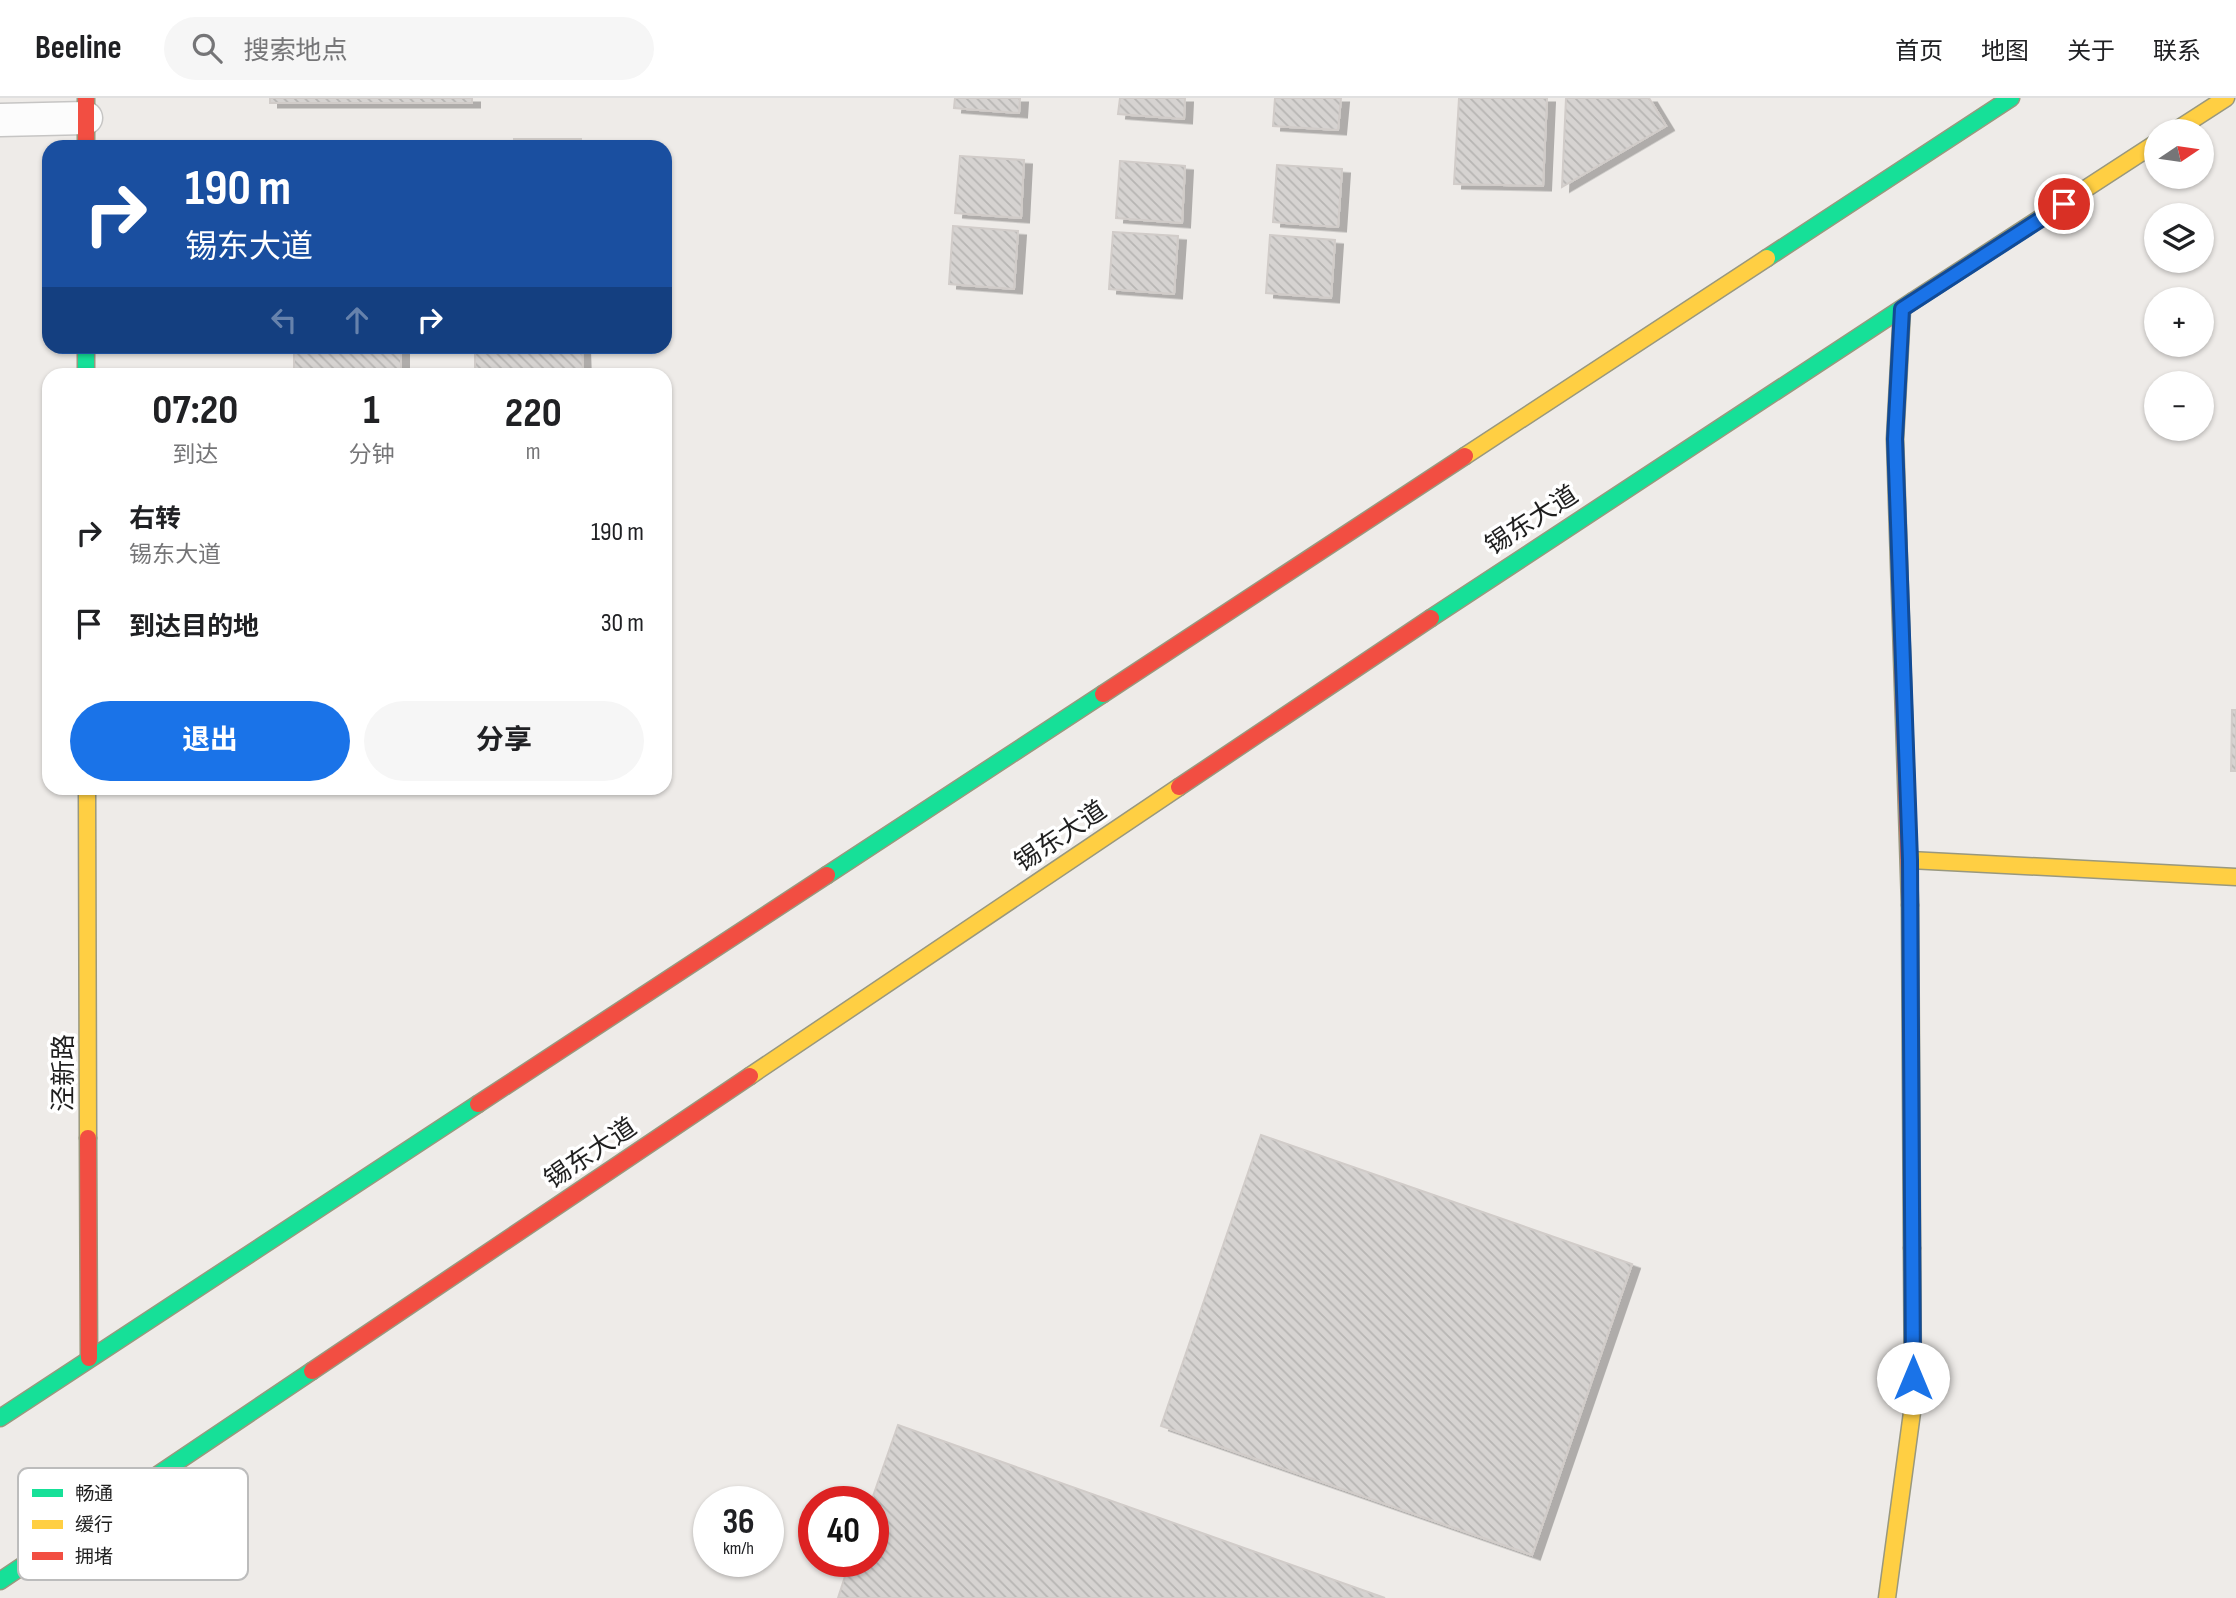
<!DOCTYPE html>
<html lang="zh">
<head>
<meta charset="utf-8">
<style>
  body { margin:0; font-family:"Sofia Sans Condensed","Noto Sans SC",sans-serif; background:#f6f6f6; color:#202124; height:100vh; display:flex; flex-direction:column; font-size:26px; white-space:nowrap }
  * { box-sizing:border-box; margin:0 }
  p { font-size:23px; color:#757577 }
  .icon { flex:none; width:38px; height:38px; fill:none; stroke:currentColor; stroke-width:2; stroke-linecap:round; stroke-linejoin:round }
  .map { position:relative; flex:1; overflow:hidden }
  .drawer { position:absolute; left:42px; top:270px; width:630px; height:427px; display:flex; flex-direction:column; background:#fff; border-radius:21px; box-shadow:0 2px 5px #0004 }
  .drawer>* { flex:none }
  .banner { position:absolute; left:42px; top:42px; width:630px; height:214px; border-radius:21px; box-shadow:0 2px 5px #0004; background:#1a4fa0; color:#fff; overflow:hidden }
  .needle { width:46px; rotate:77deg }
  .controls { position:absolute; left:2144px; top:21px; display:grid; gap:14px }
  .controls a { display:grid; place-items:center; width:70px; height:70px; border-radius:50%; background:#fff; box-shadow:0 2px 5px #0004; font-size:35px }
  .speed { position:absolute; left:693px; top:1388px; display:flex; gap:14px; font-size:35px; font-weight:700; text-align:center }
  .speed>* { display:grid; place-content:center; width:91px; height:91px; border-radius:50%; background:#fff; box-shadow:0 2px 5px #0004; line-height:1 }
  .speed small { font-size:18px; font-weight:400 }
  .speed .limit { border:10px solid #d22; background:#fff; color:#111 }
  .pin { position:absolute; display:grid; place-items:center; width:60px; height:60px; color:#fff; margin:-30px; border:4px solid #fff; border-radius:50%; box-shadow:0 2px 7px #0007 }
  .me { position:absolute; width:77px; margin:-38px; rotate:0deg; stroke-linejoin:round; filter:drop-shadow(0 0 5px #0008) }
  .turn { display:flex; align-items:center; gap:24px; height:147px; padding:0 28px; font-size:32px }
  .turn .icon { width:91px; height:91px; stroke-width:2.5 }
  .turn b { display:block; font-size:49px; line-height:60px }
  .lanes { display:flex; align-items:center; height:66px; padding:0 28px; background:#0003; justify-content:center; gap:35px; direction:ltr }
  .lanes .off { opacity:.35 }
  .eta { display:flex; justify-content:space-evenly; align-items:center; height:119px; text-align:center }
  .eta b { font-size:42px; font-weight:700; line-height:49px }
  .primary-button { display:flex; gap:14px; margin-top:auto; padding:14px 28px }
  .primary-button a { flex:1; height:80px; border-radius:42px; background:#1a73e8; color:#fff; font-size:28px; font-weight:700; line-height:80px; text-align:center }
  .primary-button a+a { background:#f6f6f6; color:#202124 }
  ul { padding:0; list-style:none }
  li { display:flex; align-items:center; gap:21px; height:91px; padding:0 28px }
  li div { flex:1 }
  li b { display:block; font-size:26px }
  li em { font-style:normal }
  header { display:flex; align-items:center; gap:42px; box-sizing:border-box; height:98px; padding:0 35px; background:#fff; border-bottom:2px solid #e0e0e0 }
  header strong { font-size:33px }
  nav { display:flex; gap:38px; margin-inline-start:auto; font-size:24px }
  .search { width:490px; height:63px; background:#f6f6f6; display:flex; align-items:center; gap:18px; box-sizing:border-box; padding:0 24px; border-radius:38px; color:#757577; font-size:26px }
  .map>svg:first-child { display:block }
</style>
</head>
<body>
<header>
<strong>Beeline</strong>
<div class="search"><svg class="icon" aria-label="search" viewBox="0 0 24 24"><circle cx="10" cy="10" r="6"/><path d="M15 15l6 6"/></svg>搜索地点</div>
<nav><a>首页</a><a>地图</a><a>关于</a><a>联系</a></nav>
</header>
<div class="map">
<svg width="2236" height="1500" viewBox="0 0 2236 1500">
  <defs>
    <pattern id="building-back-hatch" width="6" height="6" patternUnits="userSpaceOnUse" patternTransform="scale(1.75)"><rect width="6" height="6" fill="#d6d3d1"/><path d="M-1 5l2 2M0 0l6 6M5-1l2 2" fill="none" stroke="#b7b5b3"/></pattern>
    <filter id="shadow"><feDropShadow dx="8" dy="4.5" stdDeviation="0" flood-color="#0004"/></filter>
  </defs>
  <rect width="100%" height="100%" fill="#eeebe8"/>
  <path fill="url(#building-back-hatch)" stroke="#d1ccc9" stroke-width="2" filter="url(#shadow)" d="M270 0H472V5H270Z
    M955 0H1020L1019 15 954 10Z
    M1120 0H1185L1184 21 1118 16Z
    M1275 0H1341L1338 32 1273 28Z
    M1459 0H1547L1543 88 1454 86Z
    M1566 0H1649L1666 28 1562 89Z
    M514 41H581V49H514Z
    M400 46V49H333V47Z
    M960 58 1024 62 1021 120 955 115Z
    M1120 63 1185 68 1182 125 1116 120Z
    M1277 67 1342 71 1338 129 1273 124Z
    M953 128 1018 133 1014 191 949 186Z
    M1113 134 1178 138 1174 196 1109 191Z
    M1270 137 1335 142 1331 200 1266 195Z
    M294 248H401V276H294Z
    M475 248H582L583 276H475Z
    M2232 612H2236V673H2231Z
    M1261 1037 1632 1166 1532 1457 1161 1328Z
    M898 1327 1385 1500H838L850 1463H873V1404H871Z"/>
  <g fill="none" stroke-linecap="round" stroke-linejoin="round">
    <defs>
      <path id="street" d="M0 22 86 20"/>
      <path id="fast" d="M1767 160 2011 0
        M86 248V276
        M1431 520 1913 203
        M827 777 1103 596
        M1910 807 1912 1150
        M0 1320 478 1006
        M0 1483 312 1273"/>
      <path id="slow" d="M2175 33 2226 0
        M1913 203 2156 45
        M1465 358 1767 160
        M87 690 88 1040
        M1910 762 2236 779
        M750 978 1179 689
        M1887 1500 1913 1307 1912 1150"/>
      <path id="jam" d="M86 0V49
        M1902 211 1895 341 1910 807
        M1103 596 1465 358
        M1179 689 1431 520
        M478 1006 827 777
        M88 1040 89 1260
        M312 1273 750 978"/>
    </defs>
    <use href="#street" stroke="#c6c5c4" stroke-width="35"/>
    <use href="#fast" stroke="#99987e" stroke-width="19"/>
    <use href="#slow" stroke="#99987e" stroke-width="19"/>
    <use href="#jam" stroke="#99987e" stroke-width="19"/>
    <use href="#street" stroke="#fcfcfc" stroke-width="32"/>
    <use href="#fast" stroke="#16e098" stroke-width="16"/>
    <use href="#slow" stroke="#ffcf43" stroke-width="16"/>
    <use href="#jam" stroke="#f24e42" stroke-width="16"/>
  </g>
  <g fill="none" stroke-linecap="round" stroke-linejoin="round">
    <defs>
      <path id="route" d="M1913 1280 1910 762 1895 341 1902 211 2064 106"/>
    </defs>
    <use href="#route" stroke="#114b97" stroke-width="18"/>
    <use href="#route" stroke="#1a73e8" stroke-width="12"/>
  </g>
  <g text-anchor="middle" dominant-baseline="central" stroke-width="7" stroke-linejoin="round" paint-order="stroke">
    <g font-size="26" fill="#1f1f1f" stroke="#fff">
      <text transform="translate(1532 423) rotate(-33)">锡东大道</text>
      <text transform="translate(1061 739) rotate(-34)">锡东大道</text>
      <text transform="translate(64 975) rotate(-90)">泾新路</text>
      <text transform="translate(591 1056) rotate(-34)">锡东大道</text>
    </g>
  </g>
  <rect x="18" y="1370" width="230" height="112" rx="10" fill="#fff" stroke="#bcbcbc" stroke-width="2"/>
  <rect x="32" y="1391" width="31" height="8" fill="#16e098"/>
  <rect x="32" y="1422" width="31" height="9" fill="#ffcf43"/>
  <rect x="32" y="1454" width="31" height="8" fill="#f24e42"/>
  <g font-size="19" fill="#1f1f1f">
    <text x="75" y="1402">畅通</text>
    <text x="75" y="1433">缓行</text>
    <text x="75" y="1465">拥堵</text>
  </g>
</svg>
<div class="controls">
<a><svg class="needle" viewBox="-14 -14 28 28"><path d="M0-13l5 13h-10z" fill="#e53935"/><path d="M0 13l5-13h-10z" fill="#757577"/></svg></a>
<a><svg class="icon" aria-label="layers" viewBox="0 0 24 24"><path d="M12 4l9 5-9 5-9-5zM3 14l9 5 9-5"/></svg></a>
<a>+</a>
<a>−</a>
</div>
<div class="speed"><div>36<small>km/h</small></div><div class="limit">40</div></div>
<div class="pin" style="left:2064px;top:106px;background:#d93025"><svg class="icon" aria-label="arrive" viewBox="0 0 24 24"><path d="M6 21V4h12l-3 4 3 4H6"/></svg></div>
<svg class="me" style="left:1913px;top:1280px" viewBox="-20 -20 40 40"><circle r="19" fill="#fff"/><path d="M0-13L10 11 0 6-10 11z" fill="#1a73e8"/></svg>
<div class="banner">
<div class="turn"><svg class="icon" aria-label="right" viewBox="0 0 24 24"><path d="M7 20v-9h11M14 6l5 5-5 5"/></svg><div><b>190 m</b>锡东大道</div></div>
<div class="lanes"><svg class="icon off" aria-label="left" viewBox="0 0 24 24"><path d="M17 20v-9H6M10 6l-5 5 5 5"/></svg><svg class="icon off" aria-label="ahead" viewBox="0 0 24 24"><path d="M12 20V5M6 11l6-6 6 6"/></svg><svg class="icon" aria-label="right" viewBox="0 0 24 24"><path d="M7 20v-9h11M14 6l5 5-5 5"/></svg></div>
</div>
<section class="drawer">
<div class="eta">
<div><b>07:20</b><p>到达</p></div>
<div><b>1</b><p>分钟</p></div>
<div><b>220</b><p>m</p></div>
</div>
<ul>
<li><svg class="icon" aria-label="right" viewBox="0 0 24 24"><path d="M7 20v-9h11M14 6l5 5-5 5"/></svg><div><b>右转</b><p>锡东大道</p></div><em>190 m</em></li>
<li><svg class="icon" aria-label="arrive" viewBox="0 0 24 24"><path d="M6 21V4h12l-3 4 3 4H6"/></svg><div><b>到达目的地</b></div><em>30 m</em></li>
</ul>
<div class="primary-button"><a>退出</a><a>分享</a></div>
</section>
</div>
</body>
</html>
